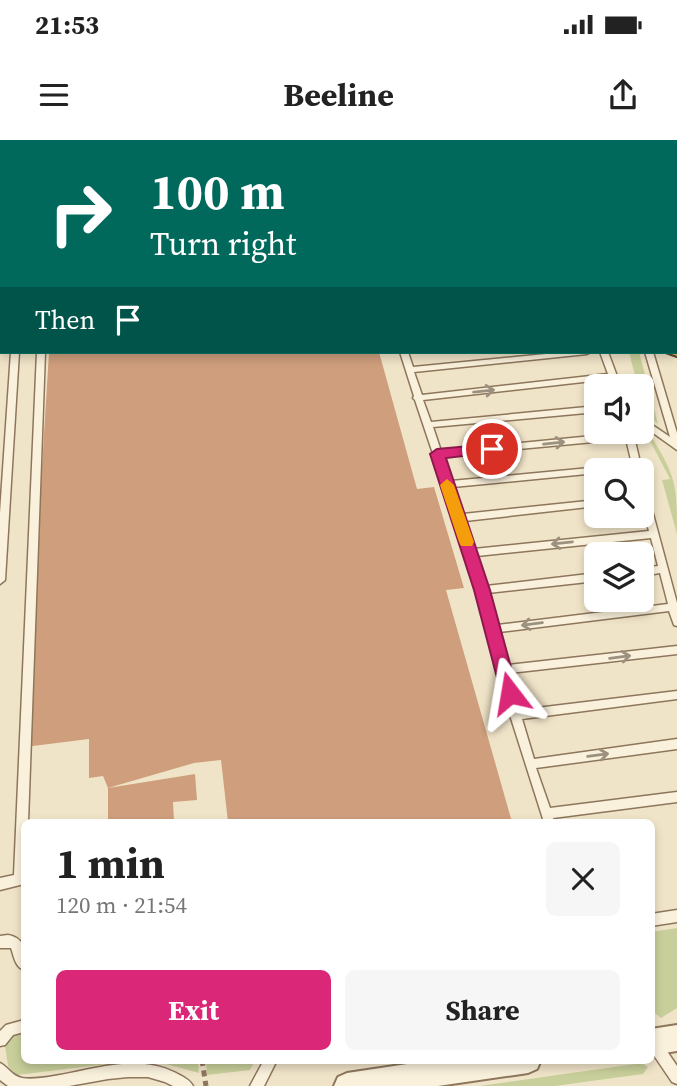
<!DOCTYPE html>
<html lang="en">
<head>
<meta charset="utf-8">
<style>
  body { margin:0; font-family:"Source Serif 4",serif; background:#f6f6f6; color:#222; height:100vh; display:flex; flex-direction:column; font-size:26px; white-space:nowrap }
  * { box-sizing:border-box; margin:0 }
  p { font-size:23px; color:#767676 }
  .icon { flex:none; width:38px; height:38px; fill:none; stroke:currentColor; stroke-width:2; stroke-linecap:round; stroke-linejoin:round }
  .map { position:relative; flex:1; overflow:hidden }
  .side { position:absolute; left:21px; top:679px; width:634px; height:245px; display:flex; flex-direction:column; background:#fff; border-radius:10px; box-shadow:0 4px 10px #0003 }
  .side>* { flex:none }
  .hud { position:absolute; left:0px; top:0px; width:677px; height:214px; box-shadow:0 4px 10px #0003; background:#00695c; color:#fff; overflow:hidden }
  .fabs { position:absolute; left:584px; top:234px; display:grid; gap:14px }
  .fabs a { display:grid; place-items:center; width:70px; height:70px; border-radius:10px; background:#fff; box-shadow:0 4px 10px #0003; font-size:35px }
  .pin { position:absolute; display:grid; place-items:center; width:60px; height:60px; color:#fff; margin:-30px; border:4px solid #fff; border-radius:50%; box-shadow:0 2px 7px #0007 }
  .me { position:absolute; width:77px; margin:-38px; rotate:346deg; stroke-linejoin:round; filter:drop-shadow(0 0 5px #0008) }
  .turn { display:flex; align-items:center; gap:24px; height:147px; padding:0 35px; font-size:32px }
  .turn .icon { width:91px; height:91px; stroke-width:2.5 }
  .turn b { display:block; font-size:49px; line-height:60px }
  .then { display:flex; align-items:center; height:66px; padding:0 35px; background:#0003; gap:14px; font-size:26px }
  .round { display:grid; place-items:center; flex:none; width:74px; height:74px; border-radius:10px; background:#f6f6f6 }
  .head { display:flex; align-items:center; justify-content:space-between; height:119px; padding:0 35px }
  h1 { font-size:42px; font-weight:700; line-height:52px }
  .primary-button { display:flex; gap:14px; margin-top:auto; padding:14px 35px }
  .primary-button a { flex:1; height:80px; border-radius:10px; background:#db2777; color:#fff; font-size:28px; font-weight:700; line-height:80px; text-align:center }
  .primary-button a+a { background:#f6f6f6; color:#222 }
  .status { display:flex; justify-content:space-between; align-items:center; height:49px; padding:0 35px; background:#fff; direction:ltr }
  .status svg { height:19px; fill:currentColor }
  header { display:flex; justify-content:space-between; align-items:center; height:91px; padding:0 35px; background:#fff; font-size:32px; font-weight:700 }
  .map>svg:first-child { display:block }
</style>
</head>
<body>
<div class="status"><b>21:53</b><svg viewBox="0 0 49 12"><path d="M0 12V9h3v3zM5 12V6h3v6zM10 12V3h3v9zM15 12V0h3v12zM26 1h20v11H26zM47 4h2v5h-2z"/></svg></div>
<header><svg class="icon" aria-label="menu" viewBox="0 0 24 24"><path d="M4 6h16M4 12h16M4 18h16"/></svg>Beeline<svg class="icon" aria-label="share" viewBox="0 0 24 24"><path d="M12 15V3M7 8l5-5 5 5M5 13v7h14v-7"/></svg></header>
<div class="map">
<svg width="677" height="946" viewBox="0 0 677 946">
  <rect width="100%" height="100%" fill="#f0e4c8"/>
  <path fill="#c9cf9b" d="M0 0H584L585 2H2L0 211Z
    M629 212H639L658 284 642 270V247H638Z
    M646 293H649C676 336 677 343 677 394L662 340 670 339Z
    M677 788V868L661 878 651 870V792Z
    M24 892V920L198 921 199 933 166 924 132 921 17 935 8 926 5 906 14 894Z
    M206 921V920L255 921 250 930 207 935Z
    M642 923 648 927 643 934 555 946H479Z"/>
  <path fill="#cf9f7d" d="M49 212H379L417 349 434 347 464 448 446 450 512 682H228L221 620 194 623 108 648 195 634 197 660 173 662 174 682H108V648L103 636 89 638V599L25 607Z"/>
  <g fill="none" stroke-linecap="round" stroke-linejoin="round">
    <defs>
      <path id="lane" d="M111 0H117L118 2H112Z
        M586 0H592V2H586Z
        M11 212H19L5 440 0 444V373Z
        M37 212H45L28 682H24V744L0 750V738L14 735Z
        M400 212H408L413 227 566 212H591L587 214 414 232 422 255 608 234 600 212H608L621 247H613L610 239 423 260 431 282 597 266V272L433 287 441 311 633 292 642 331H634L633 329 597 331V333L453 347 463 374 597 360V366L465 381 474 409 649 391 642 364V343L645 344 677 463V486L674 485 669 471 499 492 508 525 677 506V514L510 533 520 570 677 551V559L522 579 534 619 677 599V609L536 628 550 668 677 652V662L553 678 554 682H544L510 575 486 480 469 421 415 260 413 258 414 256ZM626 299 632 324 451 341 443 316ZM651 398 658 426 642 428V436L660 433 668 464 497 485 488 453 597 441V433L486 446 477 416Z
        M645 212H653L677 293V310L642 285V278L670 297Z
        M677 770V782L651 786V774Z
        M8 795C28 799 24 813 24 830 15 827 14 816 11 808H0V796Z
        M24 880V892L13 895 5 905 0 906V891L6 885Z
        M651 894 656 895 677 926V944L672 942 651 911Z
        M264 920H277L264 946H250Z
        M0 923C8 927 12 936 22 938 34 940 48 937 60 935 97 928 140 914 176 933 183 937 189 939 193 946H173L165 942 148 937H128L108 939 69 946H8L0 940Z"/>
      <path id="street" d="M677 885V911L651 915V889Z
        M434 920H541L537 929 528 933 438 946H334L338 937 347 933Z"/>
      <path id="highway" d="M612 0H634V2H613Z
        M655 0H677V2H655Z
        M676 28 677 29V48L676 47Z
        M676 106H677V125H676Z
        M676 196H677V216L666 212H676Z"/>
    </defs>
    <use href="#lane" stroke="#8d765c" stroke-width="3"/>
    <use href="#street" stroke="#8d765c" stroke-width="4"/>
    <use href="#highway" stroke="#5b4430" stroke-width="4"/>
    <path stroke="#8d765c" stroke-width="5" stroke-dasharray="6 4.5" stroke-linecap="butt" d="M202 920 206 946"/>
    <use href="#lane" fill="#faf1dc" fill-rule="evenodd"/>
    <use href="#street" fill="#faf1dc" fill-rule="evenodd"/>
    <use href="#highway" fill="#e0a458" fill-rule="evenodd"/>
  </g>
  <defs><path id="oneway-shaft" d="M-6 0H5M1.5-3L5.5 0L1.5 3" fill="none" stroke-width="1.6" stroke-linecap="round" stroke-linejoin="round" transform="scale(1.75)"/></defs>
  <g stroke="#9c907e">
    <use href="#oneway-shaft" transform="translate(484 251) rotate(-6)"/>
    <use href="#oneway-shaft" transform="translate(554 303) rotate(-6)"/>
    <use href="#oneway-shaft" transform="translate(562 403) rotate(174)"/>
    <use href="#oneway-shaft" transform="translate(532 484) rotate(173)"/>
    <use href="#oneway-shaft" transform="translate(620 517) rotate(-7)"/>
    <use href="#oneway-shaft" transform="translate(598 615) rotate(-7)"/>
  </g>
  <path fill="#db2777" stroke="#8e194d" stroke-width="2" d="M492 304 499 309 497 312 446 318 490 450 518 553 510 560 501 553 474 450 430 314 437 309Z"/>
  <path fill="#f59e0b" d="M447 339 454 345 474 402 472 406H461L459 402 440 345Z"/>
</svg>
<div class="fabs">
<a><svg class="icon" aria-label="sound" viewBox="0 0 24 24"><path d="M4 9h4l5-4v14l-5-4H4zM17 9q2 3 0 6"/></svg></a>
<a><svg class="icon" aria-label="search" viewBox="0 0 24 24"><circle cx="10" cy="10" r="6"/><path d="M15 15l6 6"/></svg></a>
<a><svg class="icon" aria-label="layers" viewBox="0 0 24 24"><path d="M12 4l9 5-9 5-9-5zM3 14l9 5 9-5"/></svg></a>
</div>
<div class="pin" style="left:492px;top:309px;background:#d93025"><svg class="icon" aria-label="arrive" viewBox="0 0 24 24"><path d="M6 21V4h12l-3 4 3 4H6"/></svg></div>
<svg class="me" style="left:510px;top:553px" viewBox="-20 -20 40 40"><path d="M0-17L14 15 0 8-14 15z" fill="#db2777" stroke="#fff" stroke-width="4"/></svg>
<div class="hud">
<div class="turn"><svg class="icon" aria-label="right" viewBox="0 0 24 24"><path d="M7 20v-9h11M14 6l5 5-5 5"/></svg><div><b>100 m</b>Turn right</div></div>
<div class="then">Then<svg class="icon" aria-label="arrive" viewBox="0 0 24 24"><path d="M6 21V4h12l-3 4 3 4H6"/></svg></div>
</div>
<section class="side">
<div class="head"><div><h1>1 min</h1><p>120 m · 21:54</p></div><a class="round"><svg class="icon" aria-label="close" viewBox="0 0 24 24"><path d="M6 6l12 12M18 6L6 18"/></svg></a></div>
<div class="primary-button"><a>Exit</a><a>Share</a></div>
</section>
</div>
</body>
</html>
